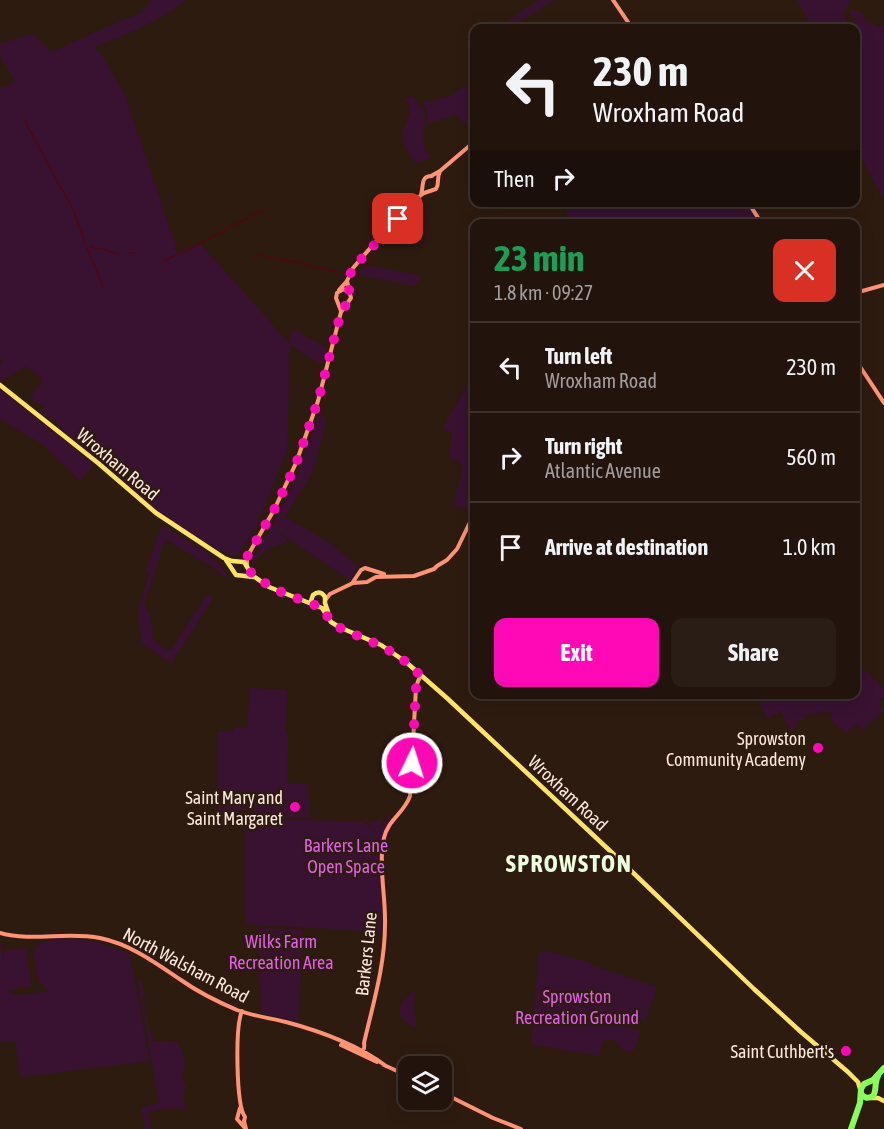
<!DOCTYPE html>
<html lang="en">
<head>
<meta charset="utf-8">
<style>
  body { margin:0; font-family:"Asap Condensed",sans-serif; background:#2a1d15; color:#f1f3f6; height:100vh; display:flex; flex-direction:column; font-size:22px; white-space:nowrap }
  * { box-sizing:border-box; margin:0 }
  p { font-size:20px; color:#a29e9d }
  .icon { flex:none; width:33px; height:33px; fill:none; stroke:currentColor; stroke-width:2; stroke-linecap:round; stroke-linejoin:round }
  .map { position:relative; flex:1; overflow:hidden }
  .sheet { position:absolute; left:470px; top:219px; width:390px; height:480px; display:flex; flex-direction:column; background:#22140c; border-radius:12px; box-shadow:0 3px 15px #0003,0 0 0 2px #3f332d }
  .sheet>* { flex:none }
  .guide { position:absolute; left:470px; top:24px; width:390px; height:183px; border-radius:12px; box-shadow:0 3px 15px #0003,0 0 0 2px #3f332d; background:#22140c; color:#f1f3f6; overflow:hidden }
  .controls { position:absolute; left:398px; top:1056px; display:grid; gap:12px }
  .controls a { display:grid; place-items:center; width:54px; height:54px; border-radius:12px; background:#22140c; box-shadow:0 3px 15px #0003,0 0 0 2px #3f332d; font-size:30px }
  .pin { position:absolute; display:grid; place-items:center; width:51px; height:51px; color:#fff; margin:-26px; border-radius:12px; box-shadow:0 3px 9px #0006 }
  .me { position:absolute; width:66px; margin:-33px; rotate:4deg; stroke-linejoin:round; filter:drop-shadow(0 0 4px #0008) }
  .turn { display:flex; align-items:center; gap:21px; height:126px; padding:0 24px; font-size:27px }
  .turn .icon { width:78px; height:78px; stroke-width:2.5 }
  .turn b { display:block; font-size:42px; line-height:51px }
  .then { display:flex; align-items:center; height:57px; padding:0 24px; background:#0003; gap:12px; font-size:22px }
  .round { display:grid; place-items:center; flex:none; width:63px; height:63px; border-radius:12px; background:#2a1d15 }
  .headline { display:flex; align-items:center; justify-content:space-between; height:102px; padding:0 24px }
  h1 { font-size:36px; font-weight:700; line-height:45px; color:#1e9e55 }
  .action { display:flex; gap:12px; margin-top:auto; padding:12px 24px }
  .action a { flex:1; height:69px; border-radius:12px; background:#ff09b6; color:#fff; font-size:24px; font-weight:700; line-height:69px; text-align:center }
  .action a+a { background:#2a1d15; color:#f1f3f6 }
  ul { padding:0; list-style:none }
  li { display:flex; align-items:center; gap:18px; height:90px; padding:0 24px; border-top:2px solid #3f332d }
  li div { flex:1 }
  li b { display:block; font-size:22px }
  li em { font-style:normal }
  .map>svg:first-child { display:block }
</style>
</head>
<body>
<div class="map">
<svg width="884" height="1129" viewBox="0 0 884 1129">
  <rect width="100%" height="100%" fill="#2e1b10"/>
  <path fill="#391232" d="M152 0H187C159 21 127 34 95 47L97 51 99 50 125 95 176 246H175L177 253 200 243 289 343 293 329 327 348 322 365 290 345 287 450 258 522 243 548 234 557 222 550 221 552 163 515 124 482 123 476 128 470 122 464 112 468 105 467 77 444 55 421 44 415 43 406 34 401 31 396 41 383 42 378 26 366 1 381 0 380V365L3 362 0 358V88L16 83 0 56V44L33 34 52 52 106 27 141 13Z
    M539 0H554L510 28H495Z
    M797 0H849L851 4 843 11C844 19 849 22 856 23L855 17 850 15V11H857L863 14V20H866L879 28 882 26H884V199L864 163 855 140V28H812Z
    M474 81V131L455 115 428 124 427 112 423 103 450 96Z
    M413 96C420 104 425 112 425 123 425 126 423 130 423 133 423 142 426 150 430 158L415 163C410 155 403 146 403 136 402 126 412 115 410 108 409 105 407 102 405 99Z
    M561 203H746L760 223H573Z
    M365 265 422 276 415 286 359 275Z
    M474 373V510L472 512 454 505 463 465 449 456 453 434 443 428Z
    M0 387 19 404 94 464 80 481 42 444 0 419Z
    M319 414 326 418V424L312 474 285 517 329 542 357 566 354 575 350 580 280 533 279 534 289 540 270 549 276 538 271 546 250 565 283 506 299 471Z
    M162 525 206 552 226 571 225 579C216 567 211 566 199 559 189 554 179 547 170 541H166L164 543 144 605 149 613 155 642 167 650H171L205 597 209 594 210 596 212 595 213 599 172 663 142 644 138 611 149 574 145 572Z
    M855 661 884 688V697L878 704 884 710 863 730 857 724 846 733 833 723 830 711 805 715 802 720 795 722 796 729 791 730 781 711 768 718 755 695 855 694Z
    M250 688 287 690 286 732H288L287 783 308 784 310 817H269L255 819 254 810H238L237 822 218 826 217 732H234V728L247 727Z
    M394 817 397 819C390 828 388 837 386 847L384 843 380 853V838L379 837 382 932 246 924V824C266 821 286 819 306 820 325 820 344 822 363 821L379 837 365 820 367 819 370 823 381 820 383 821 381 824 383 825 385 822 388 823 389 821 384 818Z
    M257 928 303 930 298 1022 262 1013Z
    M57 938 91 941 130 954 149 1061 21 1077 15 1041 0 1042V941L4 964 3 951 26 948 31 986 8 990 10 993 18 995 49 991C35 980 36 969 34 952L40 944Z
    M549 951 591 963V965L657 987 645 1021 629 1016 625 1026 641 1031 633 1052 619 1049 620 1044H616L615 1040 608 1039 602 1042 599 1056 531 1044 539 953Z
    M142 980 145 997 143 998 149 1030H151L153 1041 154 1042C163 1039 168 1042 177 1041L182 1051 185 1063 182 1077 186 1086 183 1098 187 1109 184 1113 182 1108 161 1109 148 1112 151 1129H145L141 1108 159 1103 138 981Z
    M413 992 415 993 413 1010 417 1025 415 1027C394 1019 397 1003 413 992Z"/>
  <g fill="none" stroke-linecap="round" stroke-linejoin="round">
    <path stroke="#500713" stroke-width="1.5" d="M24 119 27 123
      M27 125 56 179
      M57 181 71 205 85 242
      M90 246C98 249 99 249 106 250 111 251 113 254 118 254
      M87 248 103 286
      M188 250 264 209
      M128 253H135
      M180 254 186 251
      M254 256 262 255 272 257
      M274 258 313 266
      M163 261 178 254
      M315 267 338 272"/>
    <path stroke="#ff9374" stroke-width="4" d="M613 0 632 28
      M619 28 628 23
      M431 176 440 171 474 142
      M421 195C424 186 420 176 432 176
      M748 202 762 224
      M339 290 347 281 353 268 372 246 420 196 424 193 436 189C440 183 436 179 440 171
      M855 293 884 285
      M341 311 336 298 337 293 343 289 349 292
      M855 359 884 403
      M247 565V557L274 510 296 463 318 401 341 312 351 298 347 281
      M353 582 361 570 365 568 384 574
      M326 599 330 594 353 583 367 582 376 577 414 576 434 569 437 566 447 560 457 549 474 514
      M0 933C33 942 67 931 100 938 130 944 156 963 181 980 198 992 218 1002 237 1010 253 1016 270 1018 286 1022 320 1031 359 1046 386 1066
      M242 1011C235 1027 236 1105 245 1117L244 1121 246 1129
      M341 1045 377 1062
      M359 1053C364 1051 365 1048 364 1043 373 1004 385 965 385 925 386 897 378 866 384 838 387 821 405 812 410 796L416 688 418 681 421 676
      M384 1065 408 1076
      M441 1092 493 1118 521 1129
      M240 1108 237 1119 245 1128"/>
    <path stroke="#ffe464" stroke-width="4.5" d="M0 385 98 463 156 513 224 558 232 561 244 562 252 575 269 587 322 608 331 622 339 627 381 645 406 662 448 699 623 863 754 989 801 1032 848 1072 858 1082 861 1092
      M226 560 236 575 254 577
      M314 606 311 601 313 595C318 591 322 592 325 597V603L328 612
      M870 1098H878L884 1101"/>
    <path stroke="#87ff58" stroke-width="6" d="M861 1093C863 1098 868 1099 873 1096 877 1091 874 1083 878 1076
      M851 1129 860 1103 861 1089 864 1084 873 1080 884 1068"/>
  </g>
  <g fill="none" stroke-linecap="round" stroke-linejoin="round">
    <path stroke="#ff09b6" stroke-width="10" stroke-dasharray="0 18" d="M398 219 353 268 347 281 351 298 341 312 318 401 296 464 274 510 247 557 248 569 256 578 283 593 322 608 331 622 342 629 384 647 406 662 421 676 418 681 416 688 412 763"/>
  </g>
  <g fill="#ff09b6" stroke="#2e1b10" stroke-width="2">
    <circle cx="818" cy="748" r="6"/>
    <circle cx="295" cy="807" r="6"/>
    <circle cx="846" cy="1051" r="6"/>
  </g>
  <g text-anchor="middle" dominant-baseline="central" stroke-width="5" stroke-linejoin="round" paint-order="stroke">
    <g font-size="18" fill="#ffe7dd" stroke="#2e1b10">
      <text transform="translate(118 464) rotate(40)">Wroxham Road</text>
      <text transform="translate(568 793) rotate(43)">Wroxham Road</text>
      <text transform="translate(366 954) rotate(-84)">Barkers Lane</text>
      <text transform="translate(186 965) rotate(28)">North Walsham Road</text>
    </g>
    <g font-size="18" fill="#ffe7dd" stroke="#2e1b10" text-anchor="end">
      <text x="806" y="738">Sprowston<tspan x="806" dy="21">Community Academy</tspan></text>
      <text x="283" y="797">Saint Mary and<tspan x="283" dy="21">Saint Margaret</tspan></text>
      <text x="834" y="1051">Saint Cuthbert's</text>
    </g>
    <g font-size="18" fill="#e35eea" stroke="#2e1b10">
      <text x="346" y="845">Barkers Lane<tspan x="346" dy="21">Open Space</tspan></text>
      <text x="281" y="941">Wilks Farm<tspan x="281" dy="21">Recreation Area</tspan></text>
      <text x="577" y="996">Sprowston<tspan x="577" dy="21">Recreation Ground</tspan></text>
    </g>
    <g font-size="24" font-weight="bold" letter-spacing="1.5" fill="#edffdf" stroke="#2e1b10">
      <text x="569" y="863">SPROWSTON</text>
    </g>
  </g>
</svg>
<div class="controls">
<a><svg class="icon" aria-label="layers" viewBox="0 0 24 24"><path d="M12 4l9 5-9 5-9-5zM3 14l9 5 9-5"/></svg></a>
</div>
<div class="pin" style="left:398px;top:219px;background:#d93025"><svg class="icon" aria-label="arrive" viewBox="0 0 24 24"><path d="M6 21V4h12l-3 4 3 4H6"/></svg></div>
<svg class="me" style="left:412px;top:763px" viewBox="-20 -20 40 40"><circle r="17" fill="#ff09b6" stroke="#fff" stroke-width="3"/><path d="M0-11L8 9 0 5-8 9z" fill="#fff"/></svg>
<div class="guide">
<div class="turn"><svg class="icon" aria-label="left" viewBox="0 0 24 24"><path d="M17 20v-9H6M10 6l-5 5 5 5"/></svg><div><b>230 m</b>Wroxham Road</div></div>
<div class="then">Then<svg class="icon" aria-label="right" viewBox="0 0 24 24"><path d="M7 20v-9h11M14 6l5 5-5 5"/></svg></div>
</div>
<section class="sheet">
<div class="headline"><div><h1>23 min</h1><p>1.8 km · 09:27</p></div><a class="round" style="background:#d93025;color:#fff"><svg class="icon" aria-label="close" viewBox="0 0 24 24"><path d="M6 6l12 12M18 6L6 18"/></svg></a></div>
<ul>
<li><svg class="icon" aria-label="left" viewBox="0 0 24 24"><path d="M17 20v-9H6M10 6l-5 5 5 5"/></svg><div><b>Turn left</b><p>Wroxham Road</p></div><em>230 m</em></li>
<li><svg class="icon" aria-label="right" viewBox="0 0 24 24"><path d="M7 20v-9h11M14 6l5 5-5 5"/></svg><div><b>Turn right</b><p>Atlantic Avenue</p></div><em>560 m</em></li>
<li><svg class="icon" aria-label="arrive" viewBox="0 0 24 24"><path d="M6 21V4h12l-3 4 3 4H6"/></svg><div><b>Arrive at destination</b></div><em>1.0 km</em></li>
</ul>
<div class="action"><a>Exit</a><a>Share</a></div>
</section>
</div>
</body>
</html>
